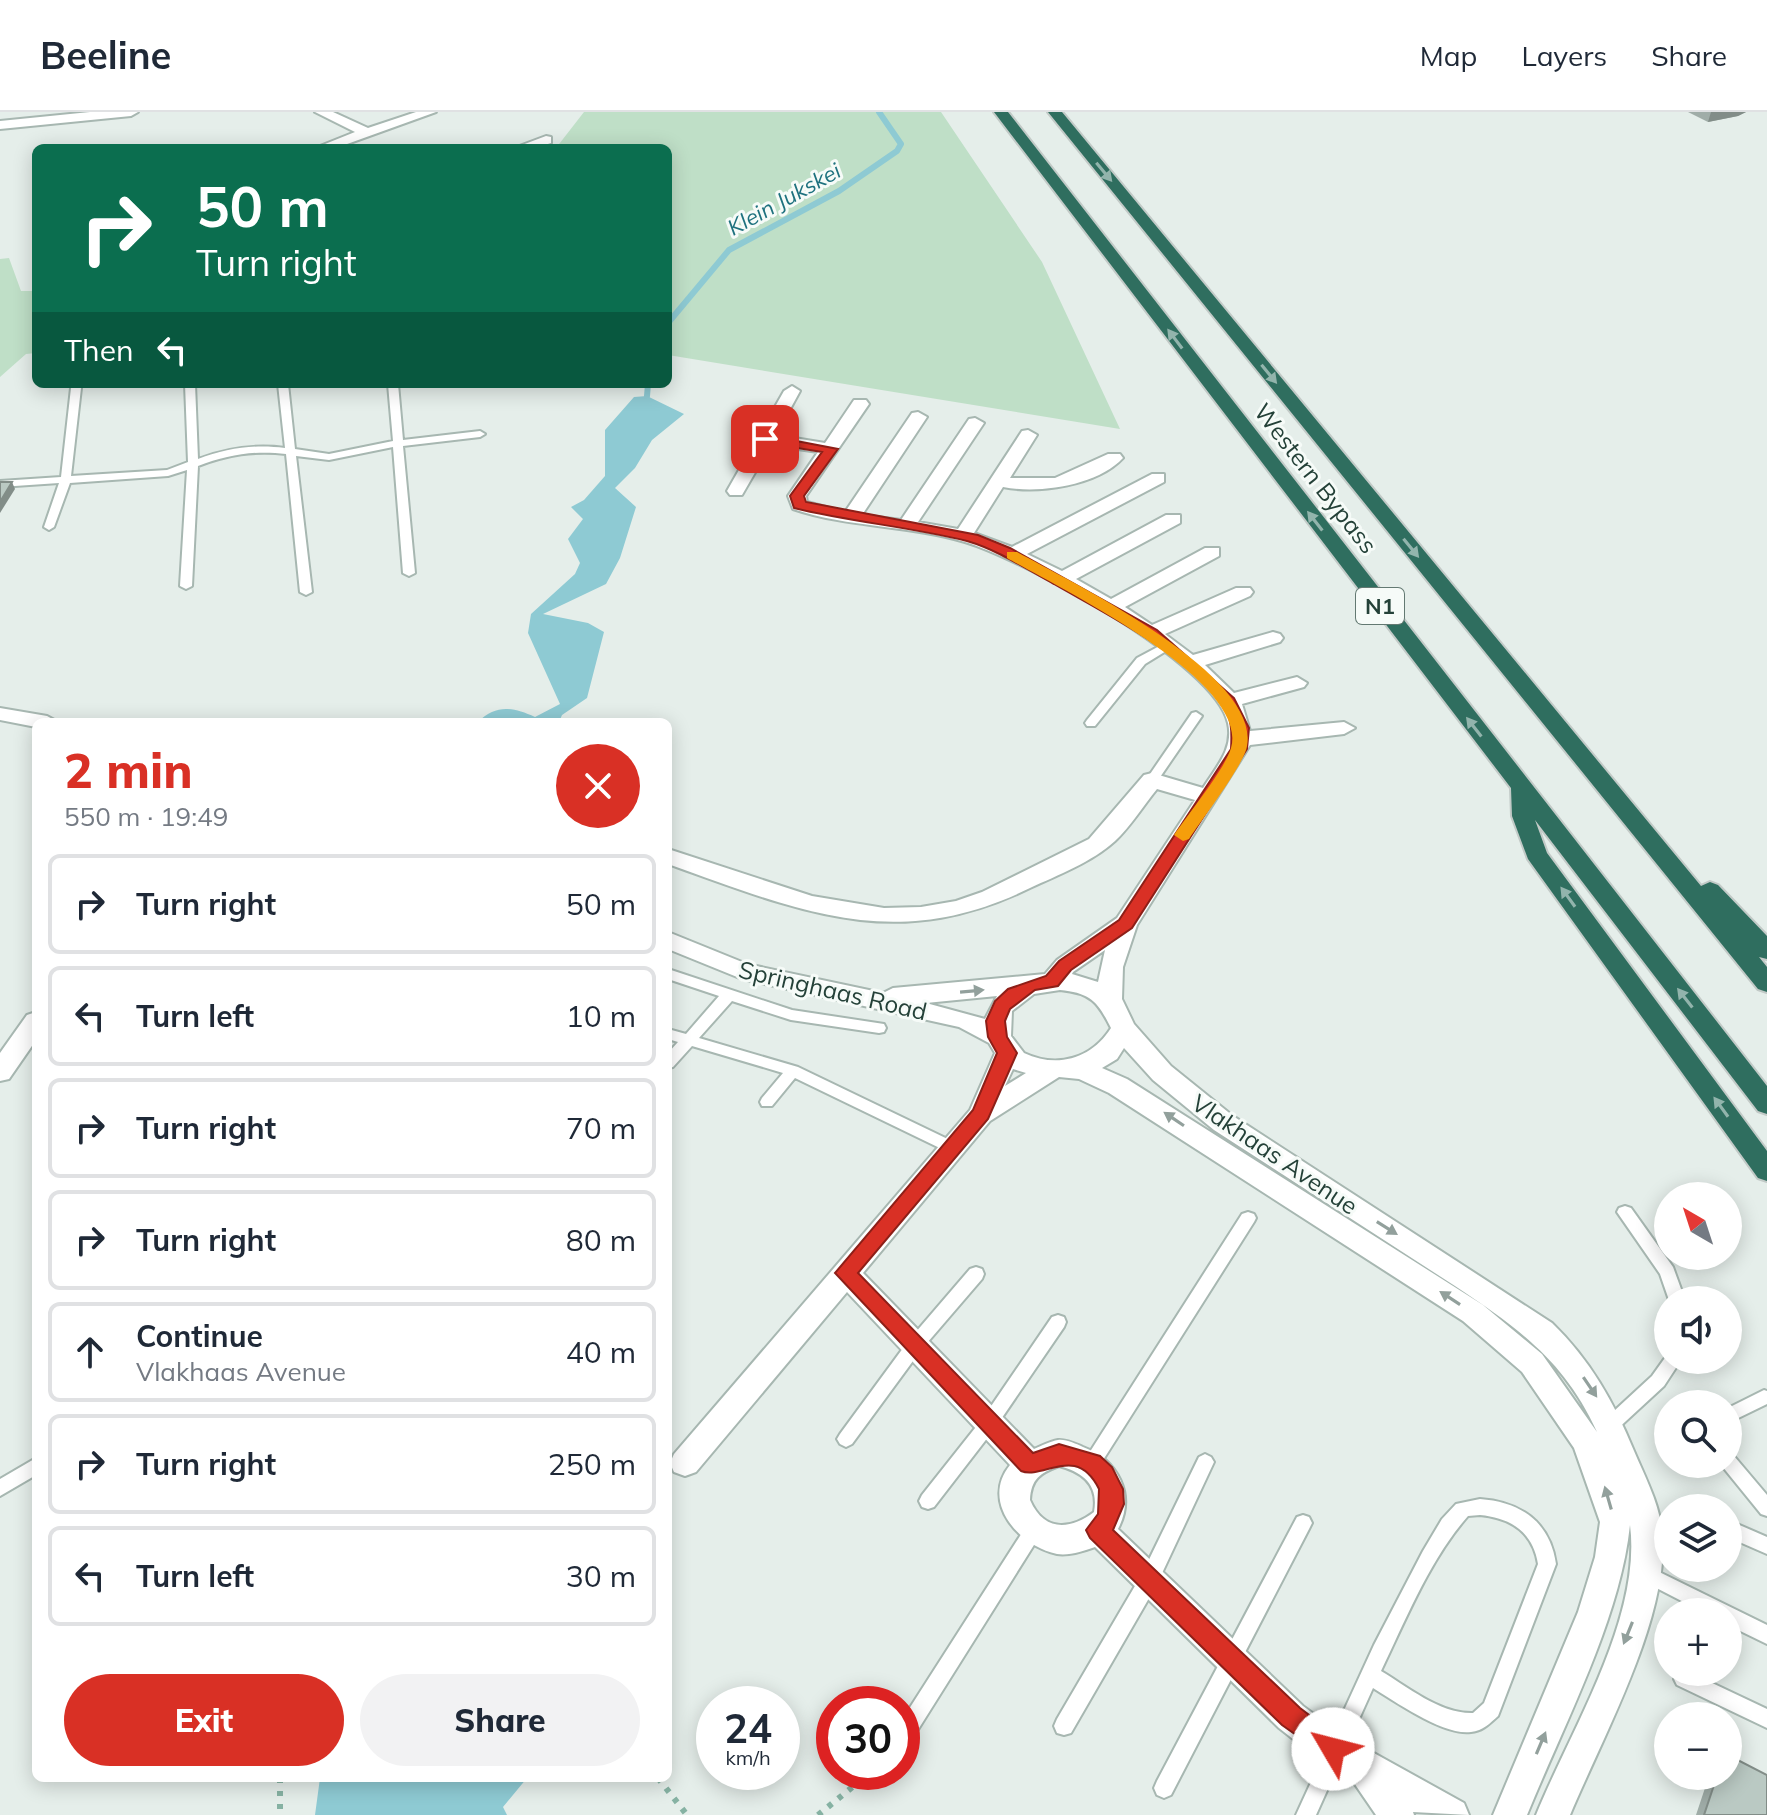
<!DOCTYPE html>
<html lang="en">
<head>
<meta charset="utf-8">
<style>
  body { margin:0; font-family:Mulish,sans-serif; background:#f2f2f3; color:#1f2937; height:100vh; display:flex; flex-direction:column; font-size:30px; white-space:nowrap }
  * { box-sizing:border-box; margin:0 }
  p { font-size:26px; color:#747a83 }
  .icon { flex:none; width:44px; height:44px; fill:none; stroke:currentColor; stroke-width:2; stroke-linecap:round; stroke-linejoin:round }
  .map { position:relative; flex:1; overflow:hidden }
  .sheet { position:absolute; left:32px; top:606px; width:640px; height:1064px; display:flex; flex-direction:column; background:#fff; border-radius:12px; box-shadow:0 4px 20px #0003 }
  .sheet>* { flex:none }
  .guide { position:absolute; left:32px; top:32px; width:640px; height:244px; border-radius:12px; box-shadow:0 4px 20px #0003; background:#0b6e4f; color:#fff; overflow:hidden }
  .needle { width:52px; rotate:321deg }
  .tools { position:absolute; left:1654px; top:1070px; display:grid; gap:16px }
  .tools a { display:grid; place-items:center; width:88px; height:88px; border-radius:50%; background:#fff; box-shadow:0 4px 20px #0003; font-size:40px }
  .speed { position:absolute; left:696px; top:1574px; display:flex; gap:16px; font-size:40px; font-weight:700; text-align:center }
  .speed>* { display:grid; place-content:center; width:104px; height:104px; border-radius:50%; background:#fff; box-shadow:0 4px 20px #0003; line-height:1 }
  .speed small { font-size:20px; font-weight:400 }
  .speed .limit { border:12px solid #d22; background:#fff; color:#111 }
  .pin { position:absolute; display:grid; place-items:center; width:68px; height:68px; color:#fff; margin:-34px; border-radius:16px; box-shadow:0 4px 12px #0006 }
  .me { position:absolute; width:88px; margin:-44px; rotate:307deg; stroke-linejoin:round; filter:drop-shadow(0 0 6px #0008) }
  .turn { display:flex; align-items:center; gap:28px; height:168px; padding:0 32px; font-size:36px }
  .turn .icon { width:104px; height:104px; stroke-width:2.5 }
  .turn b { display:block; font-size:56px; line-height:68px }
  .then { display:flex; align-items:center; height:76px; padding:0 32px; background:#0003; gap:16px; font-size:30px }
  .round { display:grid; place-items:center; flex:none; width:84px; height:84px; border-radius:42px; background:#f2f2f3 }
  .headline { display:flex; align-items:center; justify-content:space-between; height:136px; padding:0 32px }
  h1 { font-size:48px; font-weight:800; line-height:60px; color:#d93025 }
  .primary-button { display:flex; gap:16px; margin-top:auto; padding:16px 32px }
  .primary-button a { flex:1; height:92px; border-radius:48px; background:#d93025; color:#fff; font-size:32px; font-weight:800; line-height:92px; text-align:center }
  .primary-button a+a { background:#f2f2f3; color:#1f2937 }
  ul { padding:0; list-style:none }
  li { display:flex; align-items:center; gap:24px; height:100px; margin:0 16px 12px; padding:0 16px; border:4px solid #e0e1e3; border-radius:12px }
  li div { flex:1 }
  li b { display:block; font-size:30px }
  li em { font-style:normal }
  header { display:flex; align-items:center; gap:48px; box-sizing:border-box; height:112px; padding:0 40px; background:#fff; border-bottom:2px solid #e0e1e3 }
  header strong { font-size:38px }
  nav { display:flex; gap:44px; margin-inline-start:auto; font-size:28px }
  .map>svg:first-child { display:block }
</style>
</head>
<body>
<header>
<strong>Beeline</strong>
<nav><a>Map</a><a>Layers</a><a>Share</a></nav>
</header>
<div class="map">
<svg width="1767" height="1703" viewBox="0 0 1767 1703">
  <rect width="100%" height="100%" fill="#e5eeea"/>
  <path fill="#bfdfc7" d="M584 0H941L1042 150 1120 317 668 243V36H556Z
    M9 146 21 179H36V241L26 242 0 265V147Z"/>
  <path fill="#8ecad3" d="M647 284 684 302 652 328 635 356 615 376 636 395 620 446 606 472 543 502 588 511 604 520 587 586 562 603 559 610H478C496 592 513 595 535 605L560 592 528 521 531 502 575 462 580 451 568 427 583 407 571 395 584 388 605 364V318L634 285Z
    M320 1666H527L503 1695 507 1703H315Z"/>
  <g fill="none" stroke-linecap="round" stroke-linejoin="round">
    <path stroke="#8ecad3" stroke-width="6" d="M668 211 729 138 839 79 897 39 901 32 879 0
      M647 284 648 272"/>
    <defs>
      <path id="service" d="M185 272H195L198 347C227 336 255 332 285 336L278 272H288L295 337 329 342 393 329 388 272H398L403 328 480 319 485 322 480 325 403 334 415 461 409 464 403 461 393 335 329 348 296 344 312 480 306 483 300 480 286 342C254 338 228 343 198 354L192 474 186 477 180 474 187 358 168 364 70 371 54 415 49 418 44 415 59 371 0 375V369L61 365 71 276 76 273 81 276 71 364 167 358 188 350Z
        M1167 530 1173 534 1171 536 1145 552 1095 614H1087L1085 611 1087 608 1137 546Z
        M1196 600 1202 604 1156 671H1148L1146 668 1148 665 1192 601Z
        M668 857 792 898 884 912 886 916 884 920 879 921 791 908 732 889 699 926 798 955 958 1032 961 1036 958 1040H948L795 966 772 994H762L760 990 762 986 783 961 692 934 673 955 668 956V941L678 930 668 927V917L686 922 719 884 668 867Z
        M1625 1094 1631 1096 1673 1155 1685 1188H1669L1660 1162 1617 1100 1619 1096Z
        M1248 1100 1254 1102 1256 1106 1254 1110 1098 1356 1092 1359 1086 1356 1083 1351 1086 1346 1242 1102Z
        M976 1155 982 1157 984 1162 982 1167 921 1238 852 1332 846 1335 840 1332 837 1327 840 1322 909 1228 970 1157Z
        M1058 1203 1064 1205 1066 1210 1064 1215 995 1316 934 1395 928 1397 922 1395 919 1389 922 1383 983 1306 1052 1205Z
        M1667 1243 1668 1248H1681L1664 1274 1613 1321 1607 1323 1601 1321 1598 1316 1601 1311 1652 1264Z
        M1764 1278 1767 1279V1292L1728 1311V1296Z
        M1728 1341 1734 1344 1767 1383V1404L1761 1402 1722 1354 1721 1352H1728Z
        M1205 1342 1211 1345 1214 1350 1156 1474 1071 1621 1064 1623 1057 1621 1054 1614 1057 1607 1142 1462 1199 1345Z
        M36 1346V1363L0 1384V1367Z
        M1480 1387C1521 1390 1550 1410 1556 1452L1498 1604C1490 1611 1483 1619 1471 1620 1444 1624 1396 1590 1373 1576L1316 1703H1296L1374 1533 1423 1439 1442 1407 1456 1392ZM1480 1403C1511 1406 1533 1420 1538 1452L1484 1591 1473 1601C1440 1602 1408 1575 1381 1559 1406 1507 1430 1447 1468 1404Z
        M1303 1403 1309 1405 1312 1411 1309 1417 1171 1683 1164 1686 1157 1683 1154 1676 1157 1669 1297 1405Z
        M1728 1408 1767 1425V1442L1728 1425Z
        M1033 1411 1039 1413 1042 1419 1039 1425 909 1632 902 1634V1608L1027 1413Z
        M1645 1453 1767 1513V1532L1728 1513V1500H1703L1639 1467 1636 1461 1639 1455Z
        M1677 1561H1691L1767 1597V1616L1677 1573 1674 1567Z"/>
      <path id="minor" d="M90 0H138L131 4 0 17V9Z
        M315 0H333L368 16 416 0H436L336 36H315L355 20Z
        M546 24 551 25V31L535 36H514Z
        M792 274 800 279 776 323 825 331 854 288H866L869 292 806 384 807 390 845 400 912 301 918 300 927 305 862 403 901 408 969 307 975 306 984 311 918 410 958 417 1022 319 1028 318 1037 323 1010 366H1055L1108 342H1120L1123 346C1097 374 1038 382 1003 375L974 421 1012 435 1152 362H1164V370L1027 442 1062 459 1166 403H1180V411L1076 467 1111 487 1205 436H1219V444L1125 495 1152 513 1236 476H1250L1253 480 1250 484 1165 522 1193 543 1273 520 1280 522 1283 526 1280 530 1205 553 1234 581 1297 565 1307 571 1304 575 1242 592 1250 619 1344 610 1355 616 1344 622 1250 633 1137 813 1123 855 1122 887 1134 912 1171 954 1233 1004 1552 1211C1590 1248 1614 1290 1634 1339 1645 1365 1659 1391 1662 1419 1671 1503 1602 1626 1570 1703H1536C1570 1619 1642 1506 1630 1413 1620 1508 1563 1614 1527 1703H1493L1578 1500 1595 1445 1600 1410 1574 1336 1522 1260 1463 1209 1109 981 1079 967 1059 965 990 1009 863 1161 1034 1337C1041 1334 1051 1329 1058 1328 1066 1327 1076 1332 1083 1335 1118 1348 1136 1383 1118 1417L1303 1594 1345 1625 1464 1691 1469 1703 1413 1700 1414 1703H1376L1350 1665 1321 1649 1279 1616 1095 1435C1084 1439 1069 1444 1057 1442 1019 1434 980 1390 1010 1353L847 1180 696 1360 685 1364 674 1360 670 1351 674 1342 970 998 995 941 989 931 959 915 742 867 668 837V820L747 852 883 881 893 876 1045 862 1057 848 1117 806 1195 688 1157 677C1143 694 1131 714 1115 729 1092 750 1058 763 1030 776 895 842 800 799 668 752V737L812 784 884 796 921 795 956 789 982 780 1089 727 1144 663 1152 661 1203 676C1216 655 1234 637 1228 611 1215 551 1024 448 965 430 909 413 849 416 793 397L788 384 818 340 771 333 742 383H730L727 379 784 279ZM1105 838 1098 870 1072 862 1073 860ZM1060 878C1091 881 1098 890 1111 916 1092 946 1058 957 1024 941L1011 924 1012 899 1034 882ZM997 884 985 907 926 891ZM1124 936 1153 968 1214 1018 1455 1174C1518 1216 1565 1249 1597 1320L1542 1242 1483 1193 1127 967 1102 956 1117 947ZM1013 957 1026 961 1005 974ZM1059 1354C1083 1360 1099 1373 1094 1400 1070 1418 1044 1420 1030 1388 1031 1367 1040 1361 1059 1354Z
        M0 596 47 604 58 610H36V615L0 608Z
        M36 900V928L9 967 0 969V941L27 903Z"/>
      <path id="motorway" d="M994 0H1008L1767 974V1002L1758 999 1535 708 1547 741 1767 1039V1069L1758 1066 1528 747 1512 704 1511 676Z
        M1048 0H1062L1701 774 1710 770 1718 773 1767 824V847L1759 845 1767 855V880L1758 877Z"/>
    </defs>
    <use href="#service" stroke="#a7b7b1" stroke-width="4"/>
    <use href="#minor" stroke="#a7b7b1" stroke-width="4"/>
    <use href="#motorway" stroke="#c2cac7" stroke-width="4"/>
    <path stroke="#86b2a3" stroke-width="6" stroke-dasharray="5 8" stroke-linecap="butt" d="M280 1666V1703
      M658 1666 687 1703
      M818 1703 871 1660"/>
    <use href="#service" fill="#fff" fill-rule="evenodd"/>
    <use href="#minor" fill="#fff" fill-rule="evenodd"/>
    <use href="#motorway" fill="#2f6e5f" fill-rule="evenodd"/>
  </g>
  <path fill="#a0ada8" d="M1688 0H1746L1738 4 1708 10Z
    M1709 1664H1728L1767 1703H1696Z"/>
  <path fill="#828d88" d="M1711 0H1746L1738 4 1708 10Z
    M12 370 15 377 0 401V390Z"/>
  <path fill="#bac9c3" stroke="#828d88" stroke-width="2" d="M0 370H12L0 390Z
    M1728 1643 1767 1663V1703H1704L1717 1664H1728Z"/>
  <defs><path id="oneway-solid" d="M-6-.8H1V-3.2L6.5 0L1 3.2V.8H-6Z" transform="scale(2)"/></defs>
  <g fill="#92b4ac">
    <use href="#oneway-solid" transform="translate(1104 60) rotate(50)"/>
    <use href="#oneway-solid" transform="translate(1175 227) rotate(-127)"/>
    <use href="#oneway-solid" transform="translate(1269 262) rotate(51)"/>
    <use href="#oneway-solid" transform="translate(1315 409) rotate(-128)"/>
    <use href="#oneway-solid" transform="translate(1411 436) rotate(51)"/>
    <use href="#oneway-solid" transform="translate(1474 615) rotate(-128)"/>
    <use href="#oneway-solid" transform="translate(1568 785) rotate(-126)"/>
    <use href="#oneway-solid" transform="translate(1685 886) rotate(-128)"/>
    <use href="#oneway-solid" transform="translate(1721 995) rotate(-126)"/>
  </g>
  <g fill="#92a09c">
    <use href="#oneway-solid" transform="translate(972 879) rotate(-5)"/>
    <use href="#oneway-solid" transform="translate(1174 1007) rotate(-146)"/>
    <use href="#oneway-solid" transform="translate(1387 1116) rotate(32)"/>
    <use href="#oneway-solid" transform="translate(1450 1186) rotate(-147)"/>
    <use href="#oneway-solid" transform="translate(1590 1275) rotate(56)"/>
    <use href="#oneway-solid" transform="translate(1608 1386) rotate(-106)"/>
    <use href="#oneway-solid" transform="translate(1628 1521) rotate(112)"/>
    <use href="#oneway-solid" transform="translate(1541 1631) rotate(-67)"/>
  </g>
  <path fill="#d93025" stroke="#8d1f18" stroke-width="2" d="M765 323 838 337 804 384 806 390 978 423 1010 436 1157 518 1234 586 1249 616 1247 637 1132 816 1071 858 1058 874 1035 878 1010 897 1005 909 1007 925 1017 941 988 1007 858 1161 1033 1341 1059 1332 1100 1344 1112 1355 1123 1377 1124 1392 1113 1418 1300 1596 1342 1628 1346 1637 1342 1645 1333 1649 1282 1613 1090 1426 1086 1418 1098 1402 1099 1377C1076 1331 1044 1368 1021 1359L835 1161 973 998 997 941 988 925 986 909 995 889 1008 877 1046 864 1059 849 1119 808 1231 637C1232 620 1232 605 1222 591 1186 542 1106 502 1054 472 1026 457 998 438 967 429 911 415 851 410 794 396L790 384 822 340 760 330 758 327Z"/>
  <path fill="#f59e0b" d="M1007 440H1017C1071 470 1261 562 1247 634 1244 653 1202 707 1189 727L1183 729 1174 723C1188 702 1225 657 1231 636 1251 569 1056 474 1007 446Z"/>
  <g text-anchor="middle" dominant-baseline="central" stroke-width="6" stroke-linejoin="round" paint-order="stroke">
    <g font-size="22" font-style="italic" fill="#1d717e" stroke="#f6fbf8">
      <text transform="translate(784 87) rotate(-29)">Klein Jukskei</text>
    </g>
    <rect fill="#f6fbf8" stroke="#637972" stroke-width="2" x="1356" y="476" width="48" height="36" rx="6"/>
    <g font-size="22" font-weight="bold" fill="#244138">
      <text x="1380" y="494">N1</text>
    </g>
    <g font-size="24" fill="#244138" stroke="#f6fbf8">
      <text transform="translate(1316 366) rotate(52)">Western Bypass</text>
      <text transform="translate(833 878) rotate(13)">Springhaas Road</text>
      <text transform="translate(1275 1042) rotate(34)">Vlakhaas Avenue</text>
    </g>
  </g>
</svg>
<div class="tools">
<a><svg class="needle" viewBox="-14 -14 28 28"><path d="M0-13l5 13h-10z" fill="#e53935"/><path d="M0 13l5-13h-10z" fill="#747a83"/></svg></a>
<a><svg class="icon" aria-label="sound" viewBox="0 0 24 24"><path d="M4 9h4l5-4v14l-5-4H4zM17 9q2 3 0 6"/></svg></a>
<a><svg class="icon" aria-label="search" viewBox="0 0 24 24"><circle cx="10" cy="10" r="6"/><path d="M15 15l6 6"/></svg></a>
<a><svg class="icon" aria-label="layers" viewBox="0 0 24 24"><path d="M12 4l9 5-9 5-9-5zM3 14l9 5 9-5"/></svg></a>
<a>+</a>
<a>−</a>
</div>
<div class="speed"><div>24<small>km/h</small></div><div class="limit">30</div></div>
<div class="pin" style="left:765px;top:327px;background:#d93025"><svg class="icon" aria-label="arrive" viewBox="0 0 24 24"><path d="M6 21V4h12l-3 4 3 4H6"/></svg></div>
<svg class="me" style="left:1333px;top:1637px" viewBox="-20 -20 40 40"><circle r="19" fill="#fff"/><path d="M0-13L10 11 0 6-10 11z" fill="#d93025"/></svg>
<div class="guide">
<div class="turn"><svg class="icon" aria-label="right" viewBox="0 0 24 24"><path d="M7 20v-9h11M14 6l5 5-5 5"/></svg><div><b>50 m</b>Turn right</div></div>
<div class="then">Then<svg class="icon" aria-label="left" viewBox="0 0 24 24"><path d="M17 20v-9H6M10 6l-5 5 5 5"/></svg></div>
</div>
<section class="sheet">
<div class="headline"><div><h1>2 min</h1><p>550 m · 19:49</p></div><a class="round" style="background:#d93025;color:#fff"><svg class="icon" aria-label="close" viewBox="0 0 24 24"><path d="M6 6l12 12M18 6L6 18"/></svg></a></div>
<ul>
<li><svg class="icon" aria-label="right" viewBox="0 0 24 24"><path d="M7 20v-9h11M14 6l5 5-5 5"/></svg><div><b>Turn right</b></div><em>50 m</em></li>
<li><svg class="icon" aria-label="left" viewBox="0 0 24 24"><path d="M17 20v-9H6M10 6l-5 5 5 5"/></svg><div><b>Turn left</b></div><em>10 m</em></li>
<li><svg class="icon" aria-label="right" viewBox="0 0 24 24"><path d="M7 20v-9h11M14 6l5 5-5 5"/></svg><div><b>Turn right</b></div><em>70 m</em></li>
<li><svg class="icon" aria-label="right" viewBox="0 0 24 24"><path d="M7 20v-9h11M14 6l5 5-5 5"/></svg><div><b>Turn right</b></div><em>80 m</em></li>
<li><svg class="icon" aria-label="ahead" viewBox="0 0 24 24"><path d="M12 20V5M6 11l6-6 6 6"/></svg><div><b>Continue</b><p>Vlakhaas Avenue</p></div><em>40 m</em></li>
<li><svg class="icon" aria-label="right" viewBox="0 0 24 24"><path d="M7 20v-9h11M14 6l5 5-5 5"/></svg><div><b>Turn right</b></div><em>250 m</em></li>
<li><svg class="icon" aria-label="left" viewBox="0 0 24 24"><path d="M17 20v-9H6M10 6l-5 5 5 5"/></svg><div><b>Turn left</b></div><em>30 m</em></li>
</ul>
<div class="primary-button"><a>Exit</a><a>Share</a></div>
</section>
</div>
</body>
</html>
